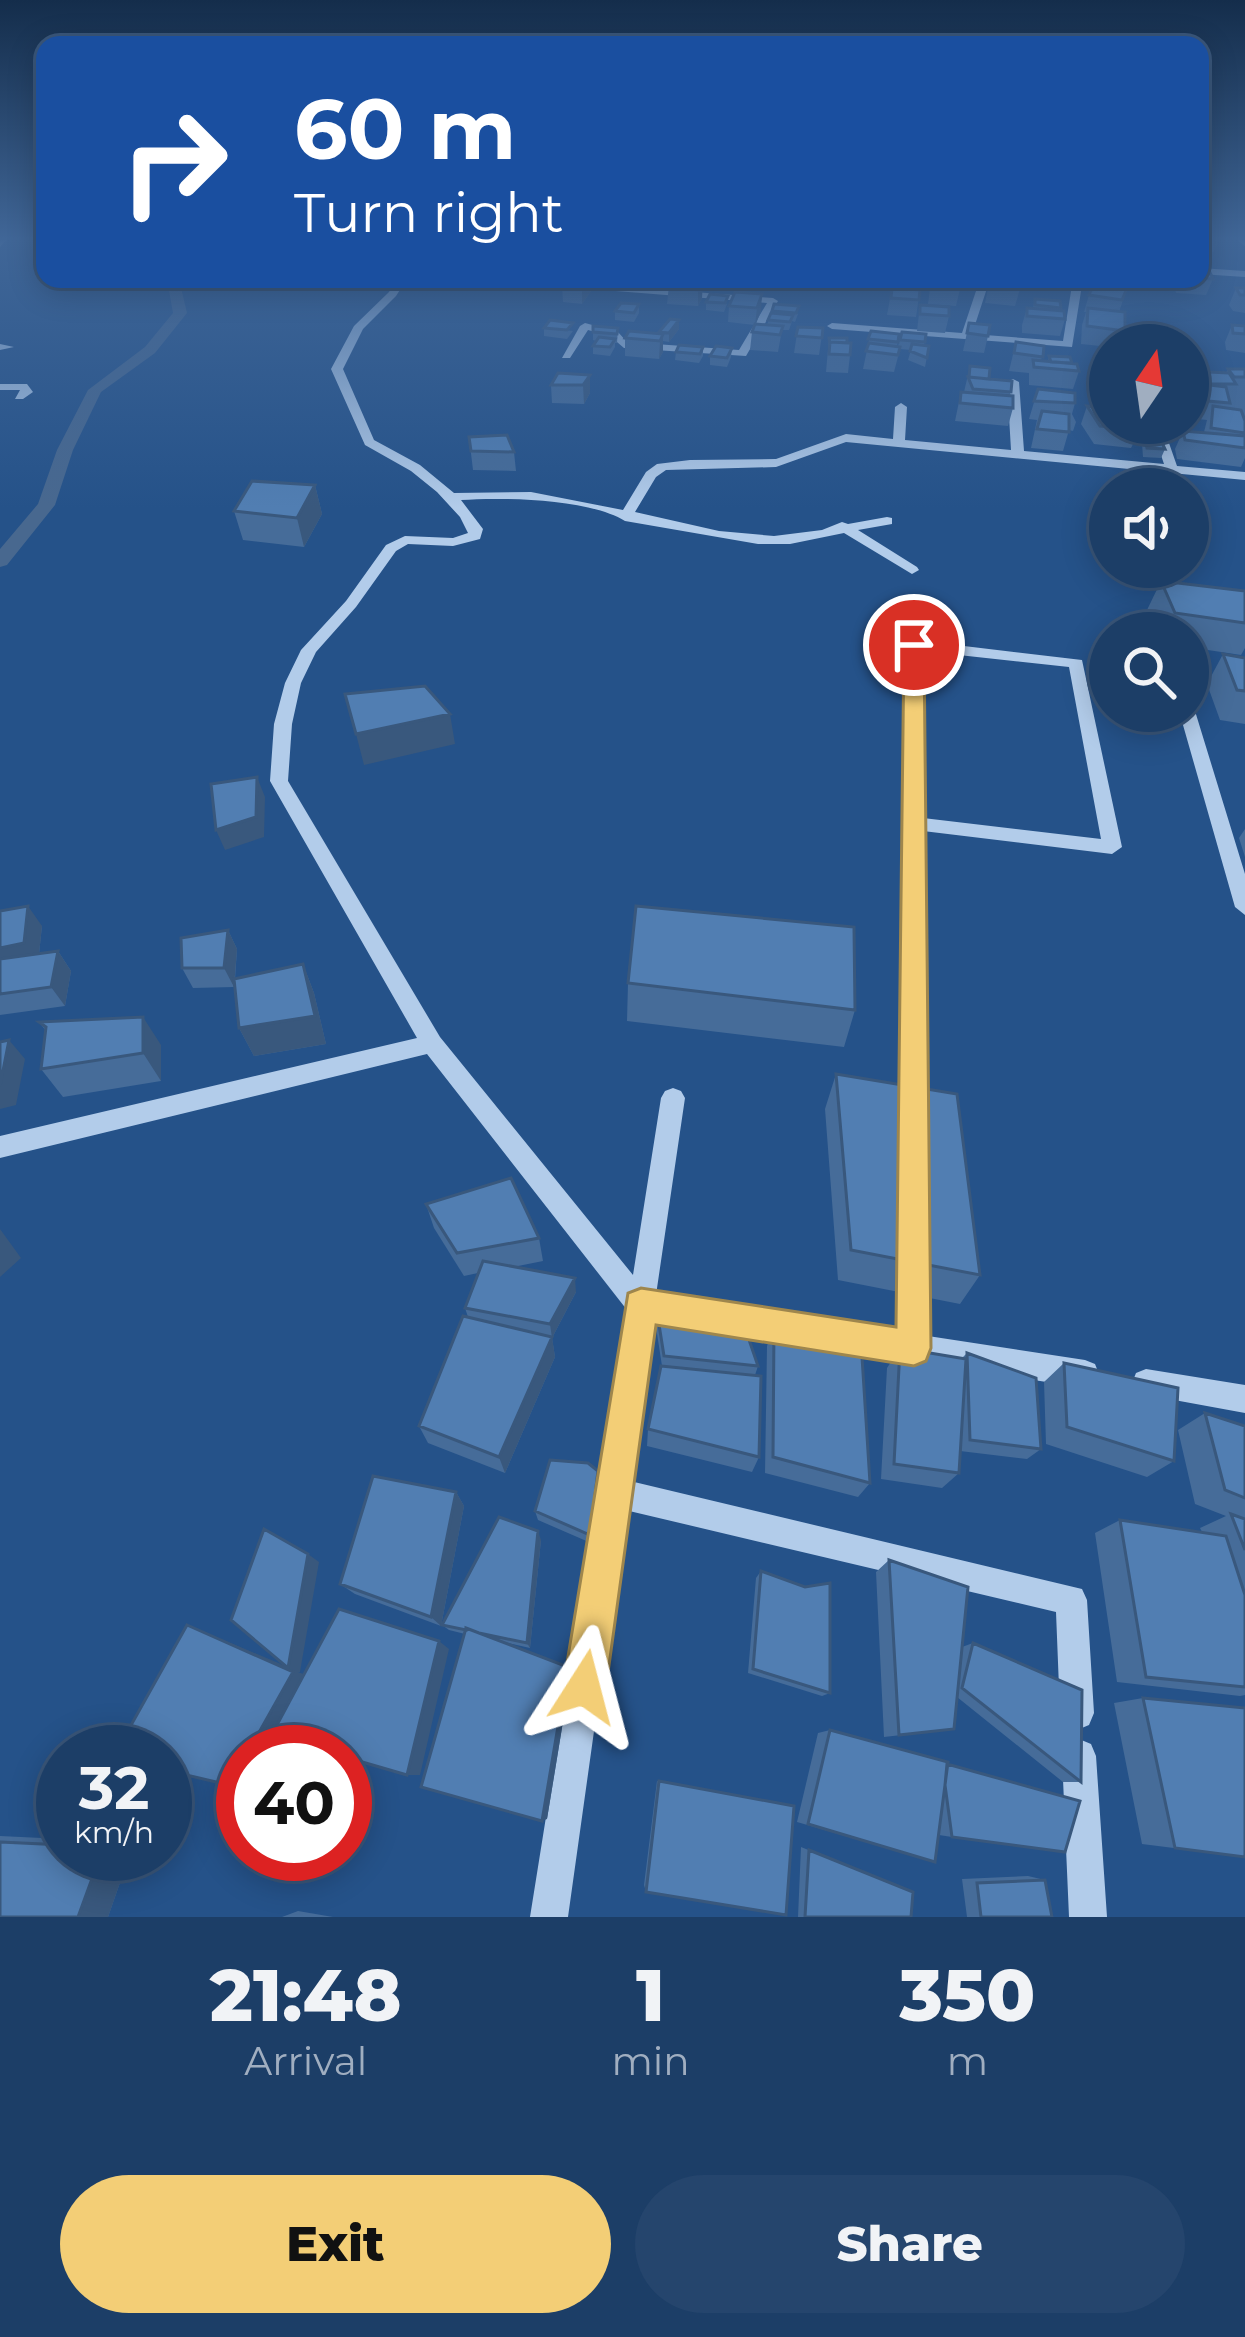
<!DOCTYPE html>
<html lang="en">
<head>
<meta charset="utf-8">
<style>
  body { margin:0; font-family:Montserrat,sans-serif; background:#25456d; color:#f1f3f6; height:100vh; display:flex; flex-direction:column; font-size:45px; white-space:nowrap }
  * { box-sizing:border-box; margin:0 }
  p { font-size:39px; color:#a0aec0 }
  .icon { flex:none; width:66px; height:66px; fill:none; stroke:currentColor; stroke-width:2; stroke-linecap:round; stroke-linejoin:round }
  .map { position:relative; height:1917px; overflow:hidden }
  .details { display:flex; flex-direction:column; background:#1c3e67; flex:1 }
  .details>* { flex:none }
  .hud { position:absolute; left:36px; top:36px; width:1173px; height:252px; border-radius:24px; box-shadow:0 6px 30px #0003,0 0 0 3px #3a577b; background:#1a4fa0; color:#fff; overflow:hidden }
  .needle { width:78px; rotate:13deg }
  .tools { position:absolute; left:1089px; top:324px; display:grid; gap:24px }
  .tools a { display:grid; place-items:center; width:120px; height:120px; border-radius:50%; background:#1c3e67; box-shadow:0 6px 30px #0003,0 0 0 3px #3a577b; font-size:60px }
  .speed { position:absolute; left:36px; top:1725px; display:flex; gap:24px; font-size:60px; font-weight:700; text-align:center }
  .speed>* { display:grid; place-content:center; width:156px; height:156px; border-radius:50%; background:#1c3e67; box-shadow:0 6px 30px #0003,0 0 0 3px #3a577b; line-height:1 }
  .speed small { font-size:30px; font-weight:400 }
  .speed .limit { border:18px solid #d22; background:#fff; color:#111 }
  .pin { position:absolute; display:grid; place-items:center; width:102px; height:102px; color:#fff; margin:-51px; border:6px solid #fff; border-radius:50%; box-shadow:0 3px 12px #0007 }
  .me { position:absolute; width:132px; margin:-66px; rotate:9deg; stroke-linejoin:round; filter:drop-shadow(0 0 9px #0008) }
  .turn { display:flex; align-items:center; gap:42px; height:252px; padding:0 60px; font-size:54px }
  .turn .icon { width:156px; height:156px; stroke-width:2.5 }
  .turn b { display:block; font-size:84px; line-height:102px }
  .eta { display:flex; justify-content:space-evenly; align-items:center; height:204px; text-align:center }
  .eta b { font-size:72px; font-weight:800; line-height:84px }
  .button { display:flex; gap:24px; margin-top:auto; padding:24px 60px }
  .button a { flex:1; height:138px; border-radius:72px; background:#f3ce76; color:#111; font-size:48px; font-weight:800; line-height:138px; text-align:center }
  .button a+a { background:#25456d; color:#f1f3f6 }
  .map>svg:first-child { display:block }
</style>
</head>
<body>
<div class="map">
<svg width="1245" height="1917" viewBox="0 0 1245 1917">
  <rect width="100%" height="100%" fill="#255289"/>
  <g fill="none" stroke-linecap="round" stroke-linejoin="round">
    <path fill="#48688f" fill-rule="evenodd" d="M167 279H179L187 313 155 353 101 392 73 450 55 505 7 565 0 567V549L38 504 57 450 88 390 145 347 173 313Z"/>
    <path fill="#b2ccea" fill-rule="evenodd" d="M0 240H6L0 247Z
      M1237 240H1245V246Z
      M1200 268 1245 271V277L1200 274Z
      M397 279H407L396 296 363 329 343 369 374 440 420 465 454 493 531 492 623 510 646 472 657 464 690 460 776 459 846 434 893 439 895 407 901 403 907 407 905 440 1011 450 1007 382 1013 379 1019 382 1024 451 1164 464 1150 423H1162L1177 466 1245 472V480L846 442 776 467 666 470 656 477 635 512 719 531 774 536 822 530 842 522 848 524 887 517 892 518V524L858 530 917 567 919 570 912 574 844 533 790 544H758L625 521C590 499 503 497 461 500L483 529 480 539 453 546 408 544 396 551 356 607 316 652 301 683 292 724 288 781 440 1037 633 1275 661 1098 665 1091 673 1088 681 1091 685 1098 656 1295 900 1332 901 1270 905 1261 914 1257 923 1261 927 1270 928 1336 1085 1360 1095 1364 1099 1374 1095 1384 1085 1388 652 1321 630 1481 1082 1589 1087 1600 1094 1713 1089 1725 1077 1730 1065 1725 1060 1713 1056 1612 625 1510 568 1917H530L627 1310 427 1054 0 1158V1136L417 1038 270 781 274 724 285 683 301 650 346 601 386 545 405 536 453 538 468 533 460 517 437 492 411 471 365 445 331 369 354 326 389 292Z
      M980 279H990L972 334 1063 341 1073 279H1083L1072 347 832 329 827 326 832 323 962 333Z
      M600 285 773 298 778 301 746 356 624 348 610 336 588 330 570 358H562L580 326 585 323 618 332 627 342 739 350 767 303 603 290Z
      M0 344 14 347 0 350Z
      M0 384H27L33 392 23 399H15L20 390H0Z
      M914 640 1082 660 1122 847 1112 854 923 831 926 1113 922 1120 914 1123 906 1120 902 1113 906 645ZM922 651 1069 667 1101 839 923 818Z
      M1188 706 1195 711 1245 874V915L1235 907 1179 711H1188Z
      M1146 1369 1245 1385V1413L1136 1393 1132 1383 1136 1373Z
      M1079 1739 1091 1744 1096 1756 1107 1917H1069L1062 1756 1067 1744Z"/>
  </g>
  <path fill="#466c99" d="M1200 240H1219L1214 252 1200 251Z
    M1200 261 1202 263 1201 267 1213 279 1206 295 1176 293 1173 279H1200Z
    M567 279H598V281L582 304 563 302 562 285Z
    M659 279 691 280 717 279 712 290 702 289V298L698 306 667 304 669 285 659 284Z
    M739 279H764L759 288 738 286Z
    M990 280 1020 289 1015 306 985 303Z
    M931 281 960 289 956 306 928 304Z
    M892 288 920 290 916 317 887 315Z
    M1127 288 1119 312 1125 331 1120 345H1110V347L1081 344 1082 325 1086 312H1084L1089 295Z
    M1236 288H1245V313L1233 311 1229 305Z
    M735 292 761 311 756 324 767 325 774 304 798 314 795 322 792 321 789 330H782L778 352 750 350 752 332 755 325 728 322 729 306Z
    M1035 299 1061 308 1060 310 1065 319 1060 336 1022 333V325L1027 308H1033Z
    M706 302 727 304 724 312 706 310Z
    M639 304V313L634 322 615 320V311Z
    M920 305 949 316 945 333 917 331Z
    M679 320V329L669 342 663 341V352L659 359 625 356V338L659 334V332Z
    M969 323 988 336 984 353 963 351Z
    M1232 325 1245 326V353L1226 350 1225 342Z
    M593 326 618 328 617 343H615V347L610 356 593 354V346L596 341 593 340Z
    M798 327 823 328 819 355 794 353Z
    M544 328 573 331 567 339 544 336Z
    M871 331 899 334 897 346H898L902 332 926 334 924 345 929 346 925 367 908 360 911 350 900 349 894 372 863 369Z
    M829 338 850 355 848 373 826 372Z
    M1016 342 1044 346 1041 361H1048L1049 356 1072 363 1079 371 1073 389 1029 385V373L1009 371Z
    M703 347V356L699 363 675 360 676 352Z
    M732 348 731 357 727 367 710 365V356Z
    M970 366 989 379 1012 381 1010 396 1013 408 1008 426 955 421 961 392H964Z
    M1101 366 1110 367V423H1144L1131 448 1094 444 1081 424 1087 406H1098L1102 394H1098L1095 384Z
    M1228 369H1245V458L1241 467 1177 459 1175 449 1183 431 1204 432 1207 420 1189 418 1188 371 1226 373Z
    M590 375V393L584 404 552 403 551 385Z
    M1038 389 1075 403 1072 414 1076 422 1073 431 1069 430 1063 451 1031 448 1037 420 1029 419Z
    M1145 435 1165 449 1161 458 1143 457 1142 444Z
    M469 437 514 452 516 471 473 470Z
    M315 485 322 514 304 547 243 540 234 511Z
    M1161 581 1245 591V648L1241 655 1188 647V633H1157L1147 610Z
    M1223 654 1245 658V724L1220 720 1207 684Z
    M1245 829V857L1239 838Z
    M0 911 42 926 39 954 58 951 71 971 65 1006 0 1015Z
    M228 930 237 949 235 979 303 964 314 993 326 1044 254 1056 239 1028 234 987 193 988 182 968Z
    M628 983 855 1010 844 1047 627 1021Z
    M39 1022 161 1045V1081L63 1097 41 1069 46 1031Z
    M836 1074 980 1275 960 1304 838 1280 825 1109Z
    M426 1204 539 1238 543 1261 513 1267 576 1292 552 1338 555 1357 505 1473 428 1443 419 1426 468 1317 465 1308 478 1273 464 1276 434 1228Z
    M657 1312 758 1366 755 1375 759 1457 752 1472 647 1446 648 1429 662 1366 656 1327Z
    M774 1326 870 1483 858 1497 765 1473 767 1346Z
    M900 1348 962 1358 967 1353 1041 1449 1027 1459 960 1451 959 1473 942 1488 881 1479 887 1368Z
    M1064 1363 1174 1461 1147 1477 1046 1444 1044 1382Z
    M1205 1413 1245 1426V1695L1240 1696 1117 1682 1095 1533 1120 1520 1202 1532 1200 1528 1226 1516 1195 1504 1178 1430Z
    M599 1481 591 1543 538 1520 535 1511Z
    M456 1492 464 1506 441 1626 355 1594 340 1584Z
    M541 1540 530 1648 504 1642 568 1667 571 1673 547 1819 465 1634 449 1630 442 1625Z
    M889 1560 962 1647 973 1643 1081 1782H1063L957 1697 954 1729 884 1737 876 1572Z
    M761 1571 830 1693 822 1696 748 1673 756 1578Z
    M1143 1698 1245 1857 1142 1844 1114 1703Z
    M830 1730 948 1762 952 1837 939 1835 935 1862 797 1822 818 1733Z
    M657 1781 794 1806 646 1892 644 1885Z
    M0 1836 63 1839V1854H130L108 1917H0Z
    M801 1847 913 1892 911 1917H798Z
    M1028 1876 1045 1880 1052 1917H967L962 1879Z
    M298 1911 333 1917H282Z"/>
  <path fill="#39587d" d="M588 279H598V281L582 304V287Z
    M703 281 702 298 698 306V290Z
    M762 294 761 311 755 325 757 308Z
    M679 320V329L669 342V333Z
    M663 334V352L659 359 660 341Z
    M590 375V393L584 404 583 385Z
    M315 485 322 514 304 547 297 518Z
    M450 714 455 744 364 765 356 734Z
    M257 777 265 797 264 837 225 850 216 830Z
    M28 906 42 926 38 963 0 971V948Z
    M228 930 237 949 234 987 224 968Z
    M58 951 71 971 65 1006 51 987Z
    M303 964 314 993 326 1044 254 1056 239 1028Z
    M143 1017 161 1045V1081L143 1053Z
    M9 1040 25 1059 16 1105 0 1109V1086Z
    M0 1229 21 1258 0 1277Z
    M575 1278 576 1292 552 1338 550 1324Z
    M552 1337 555 1357 505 1473 499 1457Z
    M598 1471 599 1481 591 1543 590 1535Z
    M456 1492 464 1506 441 1626 431 1617Z
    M538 1531 541 1540 530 1648 527 1643Z
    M308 1554 319 1562 300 1672H298L311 1677 270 1752H248L187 1625 288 1667Z
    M439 1641 449 1649 420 1775H407Z
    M568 1667 571 1673 547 1819 542 1821Z
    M243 1761V1785H229Z
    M101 1854H130L108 1917H78Z"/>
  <path fill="#517eb2" stroke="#39587d" stroke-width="3" d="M1200 267 1208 268 1213 279 1200 278Z
    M567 279H588L582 287 562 285Z
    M672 279H673L703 281 698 290 668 287Z
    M990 280 1021 282 1020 289 989 286Z
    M931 281 959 283 960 289 931 287Z
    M1094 284 1127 288 1122 300 1089 295Z
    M892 288 920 290 919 300 891 298Z
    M1236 288H1245V295H1240Z
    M735 292 762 294 757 308 729 306Z
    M710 294 728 296 725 303 706 302Z
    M1035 299 1060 301 1061 308 1035 305Z
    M621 303 639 304 634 313 615 311Z
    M774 304 799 306 796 313 772 311Z
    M920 305 949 307V316L920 314Z
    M1027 308 1064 311 1065 319 1027 316Z
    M1088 308 1125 312V331L1087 326Z
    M771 313 793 315 790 322 768 320Z
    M670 319 679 320 669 333 659 332Z
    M550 320 573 323 567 330 544 328Z
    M969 323 990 325 988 336 967 333Z
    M755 324 783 326 780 335 752 332Z
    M1232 325 1245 326V334L1233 333Z
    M593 326 618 328 617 334 593 332Z
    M798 327 823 328 822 338 796 336Z
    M629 331 663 334 660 341 625 338Z
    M871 331 899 334 898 342 868 339Z
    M902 332 926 334 925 342 900 340Z
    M599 337 615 339 610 347 593 346Z
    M829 338H847V343L830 342V344Z
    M830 342 851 343 850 355 829 354Z
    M1016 342 1044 346 1043 357 1014 353Z
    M869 343 900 347 898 355 866 351Z
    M912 344 929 346 927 358 910 351Z
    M679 345 703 347 700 354 676 352Z
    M716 346 732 348 727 358 710 356Z
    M1049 356 1070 357 1072 363 1051 362Z
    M1033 360 1077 364 1079 371 1034 367Z
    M970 366 990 368 989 379 969 377Z
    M1101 366 1110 367V376H1104Z
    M1228 369H1245V377H1234Z
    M1188 371 1229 373 1236 384H1202L1226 387 1230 403 1197 400 1193 382 1188 376Z
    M558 373 590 375 583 385H551Z
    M968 377 1012 381 1011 392 973 389Z
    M1104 388H1110V405L1104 404Z
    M1038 389 1075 393V403L1034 401Z
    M961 392 1013 396V408L960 403Z
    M1087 406 1110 408V423H1142L1138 429 1100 426Z
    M1213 406 1241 410 1245 421V433L1211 428Z
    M1042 411 1069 414V432L1037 429Z
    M1183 431 1245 436V448L1185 440Z
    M1158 434 1165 449 1147 448 1145 435Z
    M507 435 514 452 471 451 469 437Z
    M252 481 315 485 297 518 234 511Z
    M1161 581 1245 591V623L1175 613Z
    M1223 654 1245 658V691L1237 690Z
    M425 686 450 714 356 734 345 694Z
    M257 777 256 817 216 830 211 784Z
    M28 906 24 943 0 948V911Z
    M636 906 854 927 855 1010 628 983Z
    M228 930 224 968H182L181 938Z
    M58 951 51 987 0 994V959Z
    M303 964 315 1016 239 1028 234 979Z
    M143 1017V1053L41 1069 46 1027 39 1022Z
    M9 1040 0 1086V1042Z
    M836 1074 957 1094 980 1275 851 1250Z
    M511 1178 539 1238 457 1253 426 1204Z
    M483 1261 575 1278 550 1324 465 1308Z
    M657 1312 745 1328 758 1366 664 1356Z
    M463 1316 552 1337 499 1457 419 1426Z
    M774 1326 861 1341 870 1483 773 1457Z
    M900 1348 966 1359 959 1473 894 1464Z
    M967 1353 1036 1378 1041 1449 970 1440Z
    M1064 1363 1178 1388 1174 1461 1067 1427Z
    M661 1366 761 1376 759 1457 648 1429Z
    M1205 1413 1245 1426V1498L1225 1490Z
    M550 1460 588 1463 598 1471 590 1535 535 1511Z
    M373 1476 456 1492 431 1617 340 1584Z
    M1231 1514 1245 1519V1550Z
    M499 1517 538 1531 527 1643 479 1633 466 1628V1630L442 1625Z
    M1120 1520 1226 1536 1245 1595V1687L1146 1677Z
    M264 1529 308 1554 288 1668 231 1620Z
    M889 1560 968 1587 954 1729 899 1735Z
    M761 1571 805 1587 830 1583V1693L753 1669Z
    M339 1609 439 1641 407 1775 345 1757V1752H328L271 1736Z
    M187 1625 293 1672 248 1752H243V1761L229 1785 165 1770V1752H116Z
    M466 1628 568 1667 542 1821 421 1787Z
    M973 1643 1082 1690 1081 1782 962 1688Z
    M1143 1698 1245 1708V1857L1175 1848Z
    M830 1730 948 1762 935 1862 808 1824Z
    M947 1764 1080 1801 1065 1852 952 1837 945 1785Z
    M659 1781 794 1806 786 1915 646 1892Z
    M0 1842 63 1845V1854H101L78 1917H0Z
    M809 1850 913 1892 911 1917H805Z
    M1045 1880 1052 1917H981L977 1883Z"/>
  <linearGradient id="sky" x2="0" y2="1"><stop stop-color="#142d4b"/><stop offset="0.47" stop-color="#406697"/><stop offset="1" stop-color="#406697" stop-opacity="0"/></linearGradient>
  <rect width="1245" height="508" fill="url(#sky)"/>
  <path fill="#f3ce76" stroke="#9e864d" stroke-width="3" d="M914 639 924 645 931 1348 926 1361 914 1366 656 1325 606 1687 599 1702 584 1708 569 1702 563 1687 628 1293 641 1288 896 1327 904 645Z"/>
</svg>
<div class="tools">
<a><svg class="needle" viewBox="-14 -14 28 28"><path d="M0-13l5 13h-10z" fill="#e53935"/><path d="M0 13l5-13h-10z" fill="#a0aec0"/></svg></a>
<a><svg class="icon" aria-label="sound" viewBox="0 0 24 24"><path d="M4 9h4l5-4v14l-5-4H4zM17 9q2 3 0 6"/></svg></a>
<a><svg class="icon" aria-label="search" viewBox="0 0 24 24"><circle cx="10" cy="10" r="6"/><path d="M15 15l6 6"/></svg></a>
</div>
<div class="speed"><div>32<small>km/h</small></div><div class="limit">40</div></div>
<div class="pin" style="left:914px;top:645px;background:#d93025"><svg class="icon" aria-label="arrive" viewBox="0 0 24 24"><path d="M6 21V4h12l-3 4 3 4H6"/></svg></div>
<svg class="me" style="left:584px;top:1687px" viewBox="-20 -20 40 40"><path d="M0-17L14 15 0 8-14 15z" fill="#f3ce76" stroke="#fff" stroke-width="4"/></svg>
<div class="hud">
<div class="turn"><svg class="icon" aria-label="right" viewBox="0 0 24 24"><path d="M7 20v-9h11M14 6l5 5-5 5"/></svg><div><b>60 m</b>Turn right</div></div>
</div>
</div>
<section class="details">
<div class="eta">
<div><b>21:48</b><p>Arrival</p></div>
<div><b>1</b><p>min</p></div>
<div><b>350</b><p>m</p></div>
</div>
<div class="button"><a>Exit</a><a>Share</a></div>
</section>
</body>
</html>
